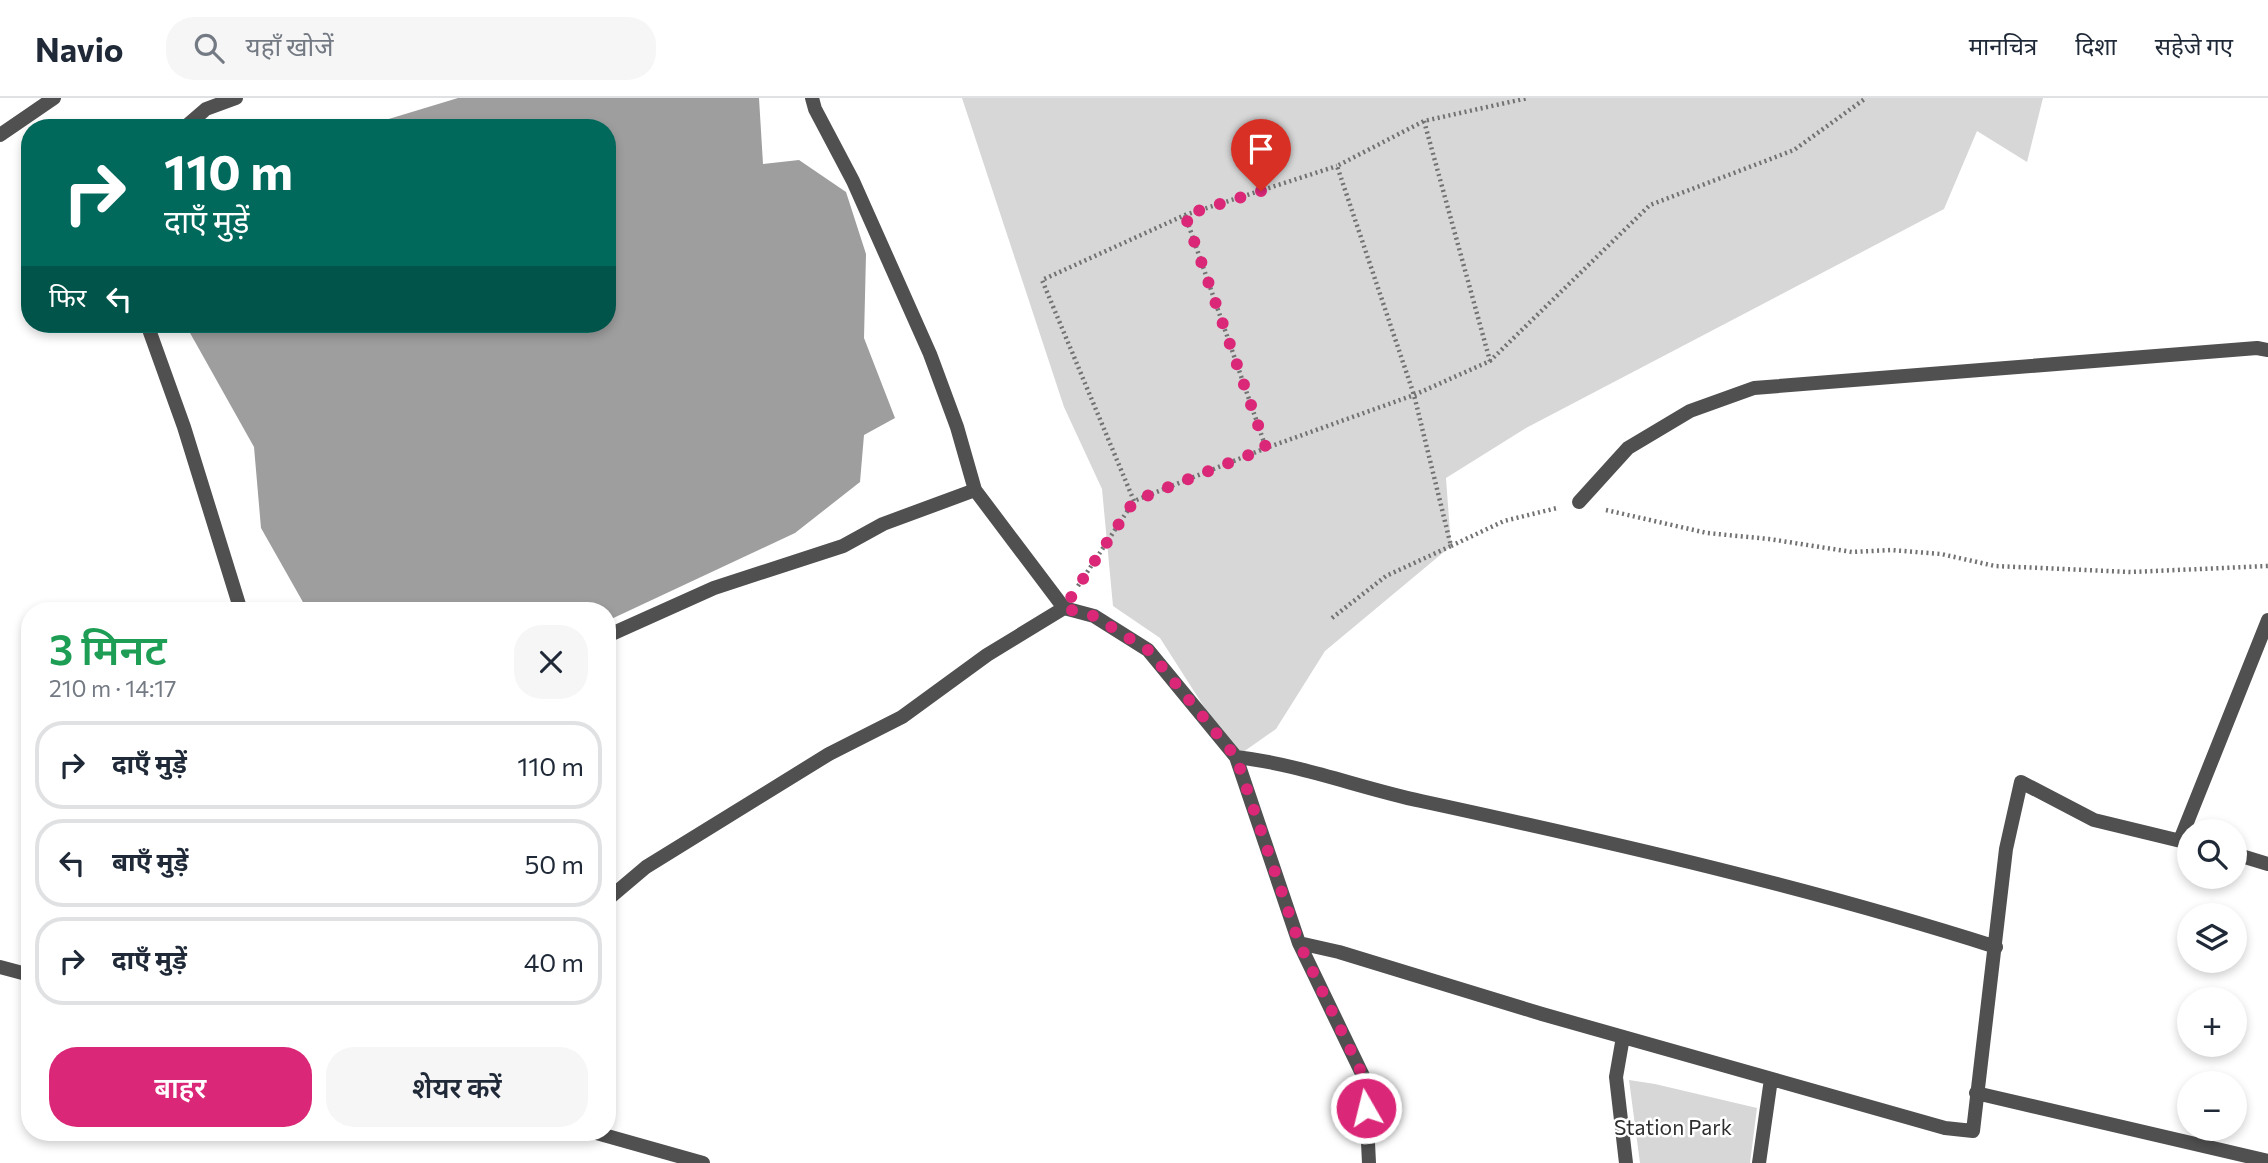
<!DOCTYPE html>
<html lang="hi">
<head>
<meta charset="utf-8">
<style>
  body { margin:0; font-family:Commissioner,"Noto Sans Devanagari",sans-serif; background:#f6f6f7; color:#1f2937; height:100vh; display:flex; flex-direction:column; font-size:26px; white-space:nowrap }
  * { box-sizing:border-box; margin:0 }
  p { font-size:23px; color:#747a83 }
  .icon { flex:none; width:38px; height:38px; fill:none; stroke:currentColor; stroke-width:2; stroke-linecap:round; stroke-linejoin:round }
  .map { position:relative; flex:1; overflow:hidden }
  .drawer { position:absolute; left:21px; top:504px; width:595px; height:539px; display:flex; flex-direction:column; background:#fff; border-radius:28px; box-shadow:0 4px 10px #0003 }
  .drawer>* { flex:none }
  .top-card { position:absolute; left:21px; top:21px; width:595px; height:214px; border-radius:28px; box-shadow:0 4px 10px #0003; background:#00695c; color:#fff; overflow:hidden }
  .buttons { position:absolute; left:2177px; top:721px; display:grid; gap:14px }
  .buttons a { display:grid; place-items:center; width:70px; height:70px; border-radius:50%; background:#fff; box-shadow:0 4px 10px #0003; font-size:35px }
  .pin { position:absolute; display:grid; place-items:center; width:60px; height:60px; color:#fff; margin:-72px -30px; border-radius:50% 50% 50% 0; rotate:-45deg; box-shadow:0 0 7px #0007 }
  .pin .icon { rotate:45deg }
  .me { position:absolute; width:77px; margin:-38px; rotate:352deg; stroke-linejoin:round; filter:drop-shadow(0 0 5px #0008) }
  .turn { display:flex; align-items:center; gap:24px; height:147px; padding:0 28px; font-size:32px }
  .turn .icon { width:91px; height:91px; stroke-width:2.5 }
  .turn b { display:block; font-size:49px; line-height:60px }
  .then { display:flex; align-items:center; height:66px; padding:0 28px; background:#0003; gap:14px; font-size:26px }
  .round { display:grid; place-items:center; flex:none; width:74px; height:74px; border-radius:28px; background:#f6f6f7 }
  .summary { display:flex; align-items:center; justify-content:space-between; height:119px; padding:0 28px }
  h1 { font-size:42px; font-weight:600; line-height:52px; color:#1e9e55 }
  .action { display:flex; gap:14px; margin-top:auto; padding:14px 28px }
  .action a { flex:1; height:80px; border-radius:28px; background:#db2777; color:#fff; font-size:28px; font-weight:600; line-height:80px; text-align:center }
  .action a+a { background:#f6f6f7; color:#1f2937 }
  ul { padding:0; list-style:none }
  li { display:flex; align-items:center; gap:21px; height:88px; margin:0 14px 10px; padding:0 14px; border:4px solid #e0e1e3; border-radius:28px }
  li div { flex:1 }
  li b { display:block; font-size:26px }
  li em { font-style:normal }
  header { display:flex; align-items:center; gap:42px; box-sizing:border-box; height:98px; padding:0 35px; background:#fff; border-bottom:2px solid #e0e1e3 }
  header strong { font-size:33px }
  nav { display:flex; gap:38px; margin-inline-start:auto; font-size:24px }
  .search { width:490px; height:63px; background:#f6f6f7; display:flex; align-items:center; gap:18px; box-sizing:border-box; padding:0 24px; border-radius:28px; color:#747a83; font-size:26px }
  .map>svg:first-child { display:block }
</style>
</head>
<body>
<header>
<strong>Navio</strong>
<div class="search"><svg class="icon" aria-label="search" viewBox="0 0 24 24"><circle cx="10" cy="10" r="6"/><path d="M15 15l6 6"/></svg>यहाँ खोजें</div>
<nav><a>मानचित्र</a><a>दिशा</a><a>सहेजे गए</a></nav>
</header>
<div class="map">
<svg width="2268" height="1065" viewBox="0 0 2268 1065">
  <rect width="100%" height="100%" fill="#fff"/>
  <path fill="#d7d7d7" d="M962 0H2043L2027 64 1977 33 1944 111 1526 330 1446 380 1451 448 1325 553 1276 631 1236 659 1160 540 1113 508 1102 391 1064 309Z
    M1629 982 1655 986 1757 1010 1750 1065H1640Z"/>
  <path fill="#9e9e9e" d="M458 0H759L763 66 799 62 846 94 866 156 864 240 895 320 864 337 860 384 795 435 607 523V513H308L261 430 254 349 185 226H607V30H359Z"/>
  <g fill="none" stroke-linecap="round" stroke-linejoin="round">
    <path stroke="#727272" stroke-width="4.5" stroke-dasharray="2 3.5" stroke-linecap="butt" d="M1424 23 1490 263
      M1185 117 1266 350
      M1134 403 1042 182 1185 117 1337 68
      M1606 412 1707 435 1769 441 1852 454 1891 452 1941 456 1995 468 2131 474 2268 468
      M1451 448 1504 423 1557 410
      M1078 488 1134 403 1266 350 1414 297 1490 263 1650 107 1794 52 1866 0
      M1332 520 1386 478 1451 448 1414 297 1337 68 1424 23 1528 0"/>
    <path stroke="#505050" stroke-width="14" d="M812 0 815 11 853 83 930 256 957 329 975 392 1064 510 1094 518 1148 552 1236 659 1299 845 1365 982 1369 1065
      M184 30 206 11 236 0
      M147 226 184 329 241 513
      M1579 404 1628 350 1690 313 1754 290 2257 250 2268 252
      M607 538 714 490 843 448 883 426 975 392
      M1236 659C1299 666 1360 690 1421 703 1615 745 1808 789 1996 849
      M2180 742 2268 522
      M2235 756 2268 766
      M607 802 646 769 829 656 902 619 987 557 1064 510
      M1299 845 1339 854 1542 916 1945 1030 1973 1033 2006 751 2021 684 2094 722 2189 745
      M0 869 30 877
      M1623 939 1616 979 1626 1065
      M1976 995 2268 1063
      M593 1034 703 1065
      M1759 1065 1771 981"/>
    <path stroke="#505050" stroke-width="14" d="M0 37 54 0"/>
  </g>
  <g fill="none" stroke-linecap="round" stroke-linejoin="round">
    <path stroke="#db2777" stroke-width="12" stroke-dasharray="0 21.6" d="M1261 93 1185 117 1266 350 1134 403 1064 510 1094 518 1148 552 1236 659 1299 845 1365 982 1366 1010"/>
  </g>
  <g text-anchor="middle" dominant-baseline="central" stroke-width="5" stroke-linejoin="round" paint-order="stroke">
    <g font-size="21" fill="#2e2e2e" stroke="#fff">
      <text x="1673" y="1028">Station Park</text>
    </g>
  </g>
</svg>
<div class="buttons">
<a><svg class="icon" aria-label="search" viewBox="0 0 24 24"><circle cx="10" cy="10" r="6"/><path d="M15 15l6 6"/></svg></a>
<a><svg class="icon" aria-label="layers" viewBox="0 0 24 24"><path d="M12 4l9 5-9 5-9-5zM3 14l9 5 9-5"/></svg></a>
<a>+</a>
<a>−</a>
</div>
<div class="pin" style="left:1261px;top:93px;background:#d93025"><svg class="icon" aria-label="arrive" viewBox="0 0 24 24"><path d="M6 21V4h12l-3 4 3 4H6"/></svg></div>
<svg class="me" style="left:1366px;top:1010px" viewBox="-20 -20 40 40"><circle r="17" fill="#db2777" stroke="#fff" stroke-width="3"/><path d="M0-11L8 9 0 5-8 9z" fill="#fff"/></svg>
<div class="top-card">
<div class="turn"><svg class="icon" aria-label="right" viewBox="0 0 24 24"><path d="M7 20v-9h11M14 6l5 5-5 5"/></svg><div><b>110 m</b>दाएँ मुड़ें</div></div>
<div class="then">फिर<svg class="icon" aria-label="left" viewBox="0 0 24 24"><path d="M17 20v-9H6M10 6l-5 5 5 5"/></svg></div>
</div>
<section class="drawer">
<div class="summary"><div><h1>3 मिनट</h1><p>210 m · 14:17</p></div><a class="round"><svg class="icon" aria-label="close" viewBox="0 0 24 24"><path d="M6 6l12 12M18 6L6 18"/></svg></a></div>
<ul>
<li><svg class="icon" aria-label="right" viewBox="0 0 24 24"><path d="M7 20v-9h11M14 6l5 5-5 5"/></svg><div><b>दाएँ मुड़ें</b></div><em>110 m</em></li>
<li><svg class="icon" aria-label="left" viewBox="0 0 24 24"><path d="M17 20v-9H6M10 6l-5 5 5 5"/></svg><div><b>बाएँ मुड़ें</b></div><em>50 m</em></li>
<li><svg class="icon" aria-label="right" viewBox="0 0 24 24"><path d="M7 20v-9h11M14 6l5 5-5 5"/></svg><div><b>दाएँ मुड़ें</b></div><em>40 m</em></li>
</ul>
<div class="action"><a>बाहर</a><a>शेयर करें</a></div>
</section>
</div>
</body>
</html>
